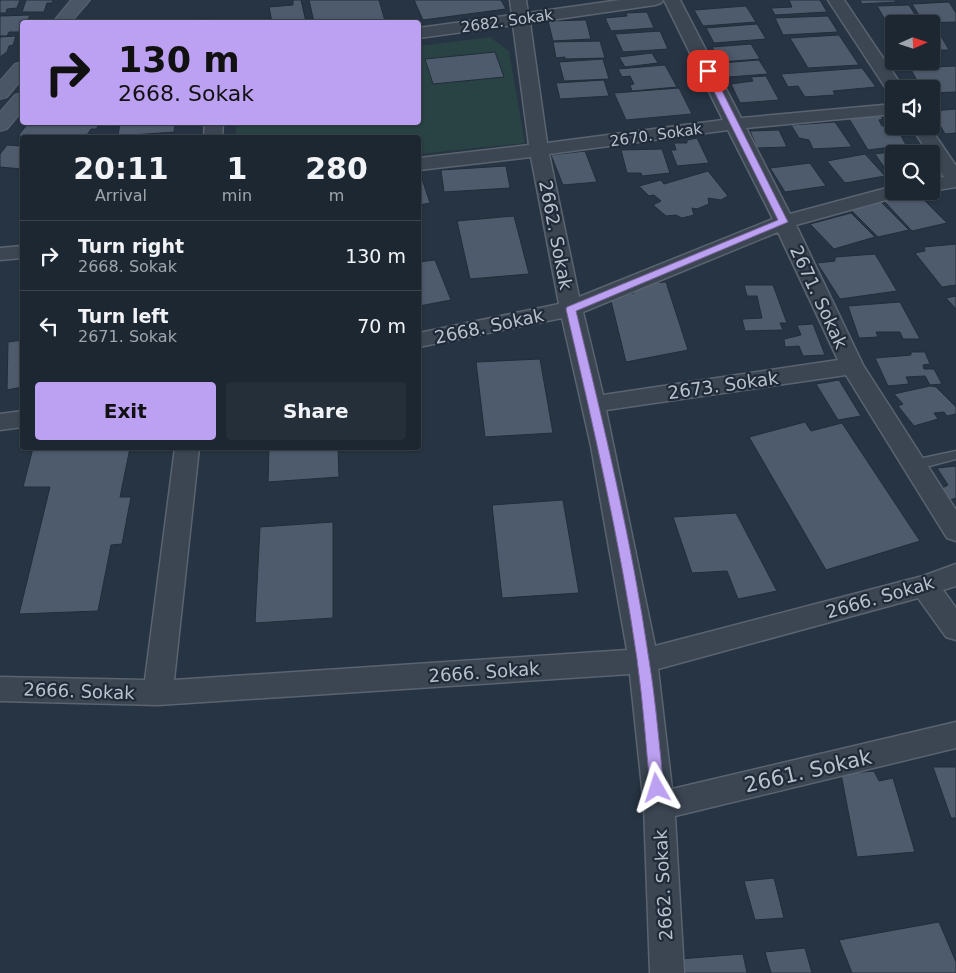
<!DOCTYPE html>
<html lang="en">
<head>
<meta charset="utf-8">
<style>
  body { margin:0; font-family:"DejaVu Sans",sans-serif; background:#252f3a; color:#f1f3f6; height:100vh; display:flex; flex-direction:column; font-size:19px; white-space:nowrap }
  * { box-sizing:border-box; margin:0 }
  p { font-size:16px; color:#a0a5ac }
  .icon { flex:none; width:28px; height:28px; fill:none; stroke:currentColor; stroke-width:2; stroke-linecap:round; stroke-linejoin:round }
  .map { position:relative; flex:1; overflow:hidden }
  .details { position:absolute; left:20px; top:135px; width:401px; height:315px; display:flex; flex-direction:column; background:#1d2732; border-radius:5px; box-shadow:0 1px 4px #0004,0 0 0 1px #3b444d }
  .details>* { flex:none }
  .top-card { position:absolute; left:20px; top:20px; width:401px; height:105px; border-radius:5px; box-shadow:0 1px 4px #0004,0 0 0 1px #3b444d; background:#bca0f2; color:#111; overflow:hidden }
  .needle { width:32px; rotate:87deg }
  .tools { position:absolute; left:885px; top:15px; display:grid; gap:10px }
  .tools a { display:grid; place-items:center; width:55px; height:55px; border-radius:5px; background:#1d2732; box-shadow:0 1px 4px #0004,0 0 0 1px #3b444d; font-size:25px }
  .pin { position:absolute; display:grid; place-items:center; width:42px; height:42px; color:#fff; margin:-21px; border-radius:10px; box-shadow:0 2px 8px #0006 }
  .me { position:absolute; width:55px; margin:-28px; rotate:354deg; stroke-linejoin:round; filter:drop-shadow(0 0 4px #0008) }
  .turn { display:flex; align-items:center; gap:18px; height:105px; padding:0 15px; font-size:22px }
  .turn .icon { width:65px; height:65px; stroke-width:2.5 }
  .turn b { display:block; font-size:35px; line-height:42px }
  .eta { display:flex; justify-content:space-evenly; align-items:center; height:85px; text-align:center }
  .eta b { font-size:30px; font-weight:800; line-height:35px }
  .button { display:flex; gap:10px; margin-top:auto; padding:10px 15px }
  .button a { flex:1; height:58px; border-radius:5px; background:#bca0f2; color:#111; font-size:20px; font-weight:800; line-height:58px; text-align:center }
  .button a+a { background:#252f3a; color:#f1f3f6 }
  ul { padding:0; list-style:none }
  li { display:flex; align-items:center; gap:15px; height:70px; padding:0 15px; border-top:1px solid #3b444d }
  li div { flex:1 }
  li b { display:block; font-size:19px }
  li em { font-style:normal }
  .map>svg:first-child { display:block }
</style>
</head>
<body>
<div class="map">
<svg width="956" height="973" viewBox="0 0 956 973">
  <rect width="100%" height="100%" fill="#273443"/>
  <path fill="#294244" d="M490 37 509 51 525 143 419 154V138H235L237 123 419 122V46Z"/>
  <path fill="#4e5b6c" stroke="#222d3a" d="M0 0H20L17 8 7 9 6 13H0Z
    M26 0H53L52 3H47L44 12H22Z
    M293 0H301L306 22H272L269 7 293 5Z
    M309 0H379L385 21 314 22Z
    M414 0H501L506 9 423 20Z
    M789 0H820L827 12 775 15 771 8 792 7Z
    M860 0H895L896 2 862 4Z
    M949 2 956 13V22L924 23 912 4Z
    M909 5 921 24H894V31H892L877 6Z
    M746 6 756 22 703 26 694 10Z
    M647 12 654 28 611 31 605 18 627 16 626 13Z
    M30 15 27 22H22L19 32H9L7 36H0V16Z
    M828 16 838 32 783 35 775 18Z
    M209 18 211 22H181Z
    M586 20 591 39 553 41 548 21Z
    M757 24 766 39 714 43 706 28Z
    M660 31 668 49 623 52 615 34Z
    M938 31 949 50H931V32Z
    M894 32V51H893L884 33Z
    M839 35 859 65 808 68 790 38Z
    M16 36 13 45 9 46 7 52 0 57V37Z
    M600 41 605 58 565 59V57L556 58 553 42Z
    M751 44 760 59 720 62 712 47Z
    M495 52 504 77 433 84 425 59Z
    M652 53 658 63 625 67 619 57Z
    M603 59 609 79 564 81 559 62Z
    M759 60 768 74 729 77 721 63Z
    M665 65 677 87 632 91 630 85 634 84 630 76 622 77 618 69Z
    M956 66V92L931 93V89H922L910 68Z
    M862 68 876 87 833 91 835 95 805 97 798 86 788 87 781 74Z
    M766 76 779 100 740 103 731 84 753 81 751 77Z
    M604 80 609 96 560 99 556 83Z
    M679 88 692 114 626 120 614 93Z
    M956 109V133L945 134 932 111Z
    M878 113 883 119 879 120 882 126H896L906 145 868 150 848 117Z
    M29 122H101L96 129H91L85 138 18 136Z
    M120 122H175L174 132 118 136Z
    M835 122 852 147 813 149 809 140 799 138 791 125Z
    M779 130 787 147 757 148 750 131Z
    M697 138 709 163 677 166 671 150H676L674 143H687V140Z
    M7 145 22 146V169L0 167V154Z
    M662 149 670 173 642 176 641 173H627L621 150Z
    M912 149 915 154H894V173L889 174 875 154Z
    M585 151 597 182 563 185 551 155Z
    M865 154 885 176 845 183 827 161Z
    M810 163 826 186 785 192 770 168Z
    M506 166 510 188 444 192 441 170Z
    M419 170 430 203 419 205Z
    M708 171 728 196 721 200 708 198 709 204 697 209 692 208 694 215 682 218 676 215 666 216 653 205 661 201 654 195 649 196 639 186 661 180 664 184Z
    M917 193 947 223 912 231 883 200Z
    M881 202 909 230 878 237 851 210Z
    M851 213 875 237 834 249 810 224Z
    M514 216 529 274 470 279 457 221Z
    M956 244V285L942 287 915 253 925 251 924 247Z
    M875 254 897 291 840 299 817 263 835 261V257Z
    M435 260 451 300 419 306V262Z
    M666 282 688 350 626 362 610 297 634 293V288L649 283Z
    M744 285H773L787 323H780L783 330 745 331 742 319 762 318 757 296H747Z
    M956 296V309L946 298Z
    M900 302 920 339H903L900 332H876L878 337 859 338 848 306Z
    M813 324 825 355 803 356 799 346 785 347 784 339 801 335 797 325Z
    M22 340V387L7 390 8 342Z
    M911 352H925L930 364 923 365 924 369H934L942 384 930 385 925 376 906 377 909 384 888 386 875 358 911 355Z
    M540 359 553 433 485 437 476 362Z
    M839 380 861 416 838 420 816 384Z
    M930 386 936 387 956 407V414L947 416 944 412 934 413 938 419 914 426 898 406 903 404 894 394Z
    M805 422 811 431 842 423 920 541 826 570 749 437Z
    M33 448H130L120 497H131L122 544 111 545 98 611 19 614 50 487H23Z
    M269 448H338L339 477 268 482Z
    M956 466V498L950 500 942 488 948 485 937 468Z
    M563 500 579 593 502 598 492 505Z
    M736 513 777 591 738 599 727 571 692 573 673 517Z
    M333 522V618L255 623 260 527Z
    M933 767H956V818H951Z
    M874 771 879 781 893 778 915 852 857 857 841 774Z
    M774 878 784 918 755 920 744 881Z
    M939 922 956 962V973H852L839 940Z
    M805 948 812 973H771L765 952Z
    M743 954 747 973H682L679 959Z"/>
  <g fill="none" stroke-linecap="round" stroke-linejoin="round">
    <defs>
      <path id="service" d="M956 451V459L914 470 910 468 908 465 910 462 914 460Z"/>
      <path id="minor" d="M510 0H526L528 13 620 0H663L661 3 655 5 530 23 547 143 723 120 664 0H680L741 118 894 104V114L746 128 790 214 894 186V191H907L904 195 796 225 863 365 956 510V541L947 538 846 375 606 410 655 646 923 576 956 564V586L943 590 956 608V640L946 637 918 598 658 669 672 789 956 722V748L675 816 684 973H650L644 806 630 674 158 705 0 701V677L145 680 175 448H199L174 680 627 650 591 446 562 318 419 347V333L559 304 531 157 419 170V158L529 145 513 25 419 38V28L512 15ZM728 130 773 219 579 297 549 154ZM778 232 838 360 603 395 583 312Z
        M828 0H844L904 89H894V94L889 93Z
        M205 122H223L222 138H204Z
        M911 126H929L956 166V187L931 191V179L944 177 931 157V154H929Z
        M22 246V258L0 260V248Z
        M22 411V427L0 430V414Z"/>
      <path id="secondary" d="M71 0H90L71 22H53Z
        M22 62V79L7 97 0 99V81L15 64Z
        M22 93V111L7 129 0 131V112L15 95Z"/>
    </defs>
    <use href="#service" stroke="#5a6470" stroke-width="3"/>
    <use href="#minor" stroke="#5a6470" stroke-width="3"/>
    <use href="#secondary" stroke="#5a6470" stroke-width="2"/>
    <use href="#service" fill="#3c4653" fill-rule="evenodd"/>
    <use href="#minor" fill="#3c4653" fill-rule="evenodd"/>
    <use href="#secondary" fill="#4a5566" fill-rule="evenodd"/>
  </g>
  <path fill="#bca0f2" stroke="#7a689d" d="M708 68 712 71 788 222 576 311C604 426 632 542 649 660 656 702 659 745 664 788L662 792 657 794 652 792 650 788C646 745 643 702 637 659 620 541 593 425 566 309L567 307 778 220 704 71Z"/>
  <g text-anchor="middle" dominant-baseline="central" stroke-width="4.5" stroke-linejoin="round" paint-order="stroke">
    <g font-size="15" fill="#b9c1cd" stroke="#202b39">
      <text transform="translate(507 21) rotate(-8)">2682. Sokak</text>
      <text transform="translate(656 135) rotate(-8)">2670. Sokak</text>
    </g>
    <g font-size="18" fill="#b9c1cd" stroke="#202b39">
      <text transform="translate(556 235) rotate(79)">2662. Sokak</text>
      <text transform="translate(819 297) rotate(65)">2671. Sokak</text>
      <text transform="translate(489 326) rotate(-12)">2668. Sokak</text>
      <text transform="translate(723 385) rotate(-8)">2673. Sokak</text>
      <text transform="translate(880 597) rotate(-16)">2666. Sokak</text>
      <text transform="translate(484 672) rotate(-4)">2666. Sokak</text>
      <text transform="translate(79 691) rotate(2)">2666. Sokak</text>
      <text transform="translate(663 885) rotate(-93)">2662. Sokak</text>
    </g>
    <g font-size="21" fill="#b9c1cd" stroke="#202b39">
      <text transform="translate(808 771) rotate(-13)">2661. Sokak</text>
    </g>
  </g>
</svg>
<div class="tools">
<a><svg class="needle" viewBox="-14 -14 28 28"><path d="M0-13l5 13h-10z" fill="#e53935"/><path d="M0 13l5-13h-10z" fill="#a0a5ac"/></svg></a>
<a><svg class="icon" aria-label="sound" viewBox="0 0 24 24"><path d="M4 9h4l5-4v14l-5-4H4zM17 9q2 3 0 6"/></svg></a>
<a><svg class="icon" aria-label="search" viewBox="0 0 24 24"><circle cx="10" cy="10" r="6"/><path d="M15 15l6 6"/></svg></a>
</div>
<div class="pin" style="left:708px;top:71px;background:#d93025"><svg class="icon" aria-label="arrive" viewBox="0 0 24 24"><path d="M6 21V4h12l-3 4 3 4H6"/></svg></div>
<svg class="me" style="left:657px;top:788px" viewBox="-20 -20 40 40"><path d="M0-17L14 15 0 8-14 15z" fill="#bca0f2" stroke="#fff" stroke-width="4"/></svg>
<div class="top-card">
<div class="turn"><svg class="icon" aria-label="right" viewBox="0 0 24 24"><path d="M7 20v-9h11M14 6l5 5-5 5"/></svg><div><b>130 m</b>2668. Sokak</div></div>
</div>
<section class="details">
<div class="eta">
<div><b>20:11</b><p>Arrival</p></div>
<div><b>1</b><p>min</p></div>
<div><b>280</b><p>m</p></div>
</div>
<ul>
<li><svg class="icon" aria-label="right" viewBox="0 0 24 24"><path d="M7 20v-9h11M14 6l5 5-5 5"/></svg><div><b>Turn right</b><p>2668. Sokak</p></div><em>130 m</em></li>
<li><svg class="icon" aria-label="left" viewBox="0 0 24 24"><path d="M17 20v-9H6M10 6l-5 5 5 5"/></svg><div><b>Turn left</b><p>2671. Sokak</p></div><em>70 m</em></li>
</ul>
<div class="button"><a>Exit</a><a>Share</a></div>
</section>
</div>
</body>
</html>
